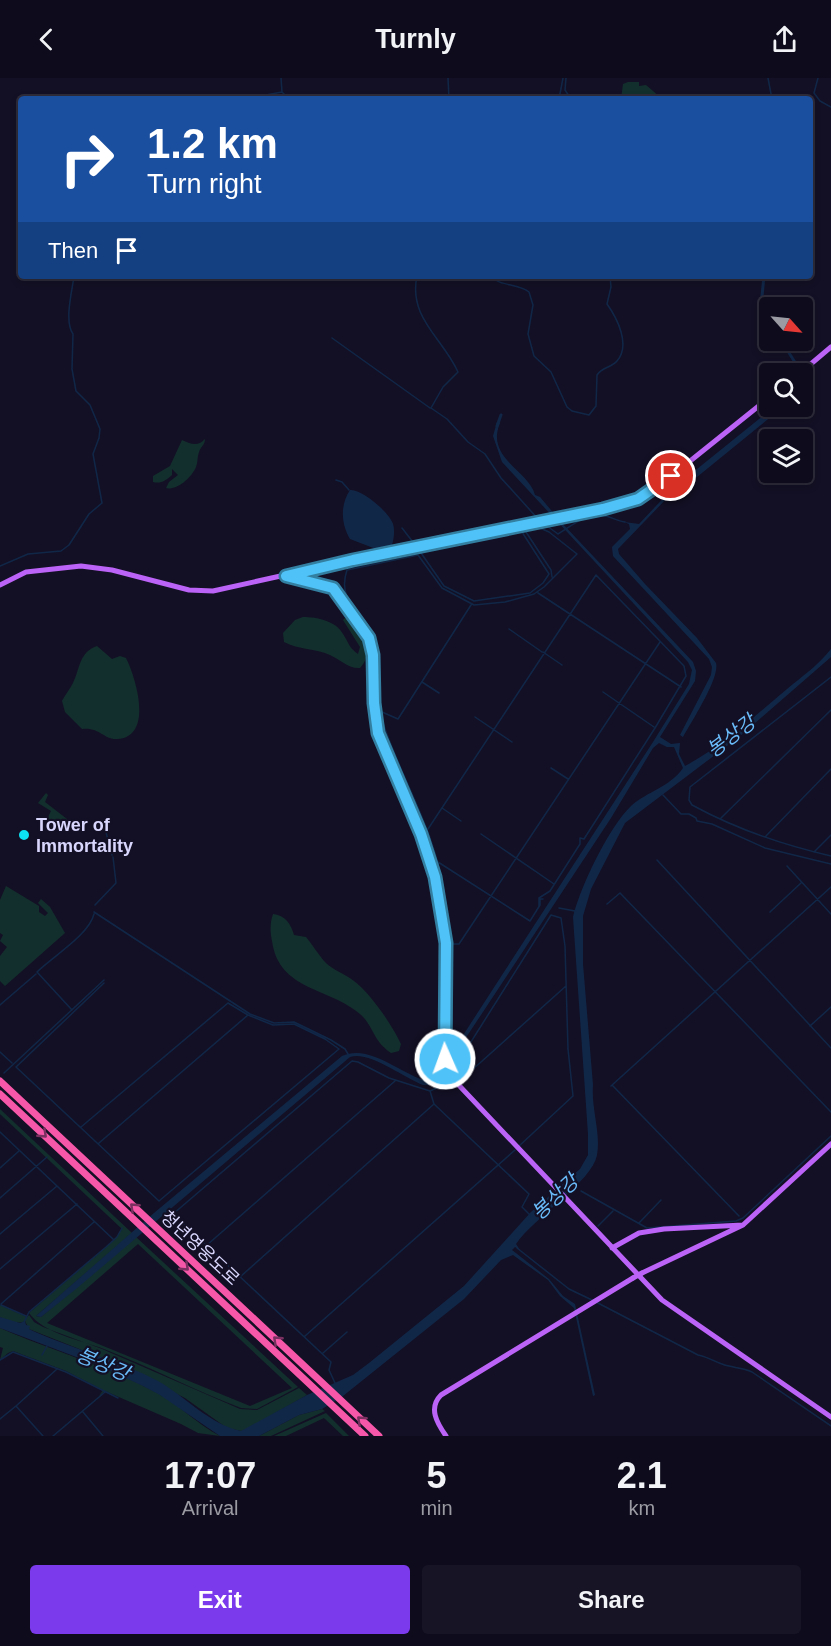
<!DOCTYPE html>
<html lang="en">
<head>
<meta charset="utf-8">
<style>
  body { margin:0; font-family:Helvetica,"Noto Sans KR",sans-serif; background:#171525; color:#f1f3f6; height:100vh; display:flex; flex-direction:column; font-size:22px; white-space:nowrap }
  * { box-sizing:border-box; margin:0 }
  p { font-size:20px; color:#9b9ba3 }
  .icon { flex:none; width:33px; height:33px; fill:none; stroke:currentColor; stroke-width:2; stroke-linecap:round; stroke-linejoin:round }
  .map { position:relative; height:1358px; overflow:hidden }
  .sheet { display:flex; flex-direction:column; background:#0e0c1c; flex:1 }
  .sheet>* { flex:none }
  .guide { position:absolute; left:18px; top:18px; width:795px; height:183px; border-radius:6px; box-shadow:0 3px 9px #0003,0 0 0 2px #2e2c3b; background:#1a4fa0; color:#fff; overflow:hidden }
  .needle { width:39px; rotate:117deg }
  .tools { position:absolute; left:759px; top:219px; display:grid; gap:12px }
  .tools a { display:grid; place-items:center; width:54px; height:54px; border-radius:6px; background:#0e0c1c; box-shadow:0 3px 9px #0003,0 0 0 2px #2e2c3b; font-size:30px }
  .pin { position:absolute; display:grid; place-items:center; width:51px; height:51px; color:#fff; margin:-26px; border:3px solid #fff; border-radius:50%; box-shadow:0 2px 6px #0007 }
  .me { position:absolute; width:66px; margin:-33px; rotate:358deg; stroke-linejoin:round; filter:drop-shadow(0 0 4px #0008) }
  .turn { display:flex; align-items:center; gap:21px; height:126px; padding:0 30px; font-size:27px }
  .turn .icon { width:78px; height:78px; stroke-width:2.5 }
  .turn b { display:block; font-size:42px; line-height:51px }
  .then { display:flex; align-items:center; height:57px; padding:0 30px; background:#0003; gap:12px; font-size:22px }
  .eta { display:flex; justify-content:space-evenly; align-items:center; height:102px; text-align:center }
  .eta b { font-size:36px; font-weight:700; line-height:42px }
  .button { display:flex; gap:12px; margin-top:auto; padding:12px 30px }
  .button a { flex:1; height:69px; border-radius:6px; background:#7c3aed; color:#fff; font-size:24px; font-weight:700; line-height:69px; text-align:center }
  .button a+a { background:#171525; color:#f1f3f6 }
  header { display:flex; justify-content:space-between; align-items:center; height:78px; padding:0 30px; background:#0e0c1c; font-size:27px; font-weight:700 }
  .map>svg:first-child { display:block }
</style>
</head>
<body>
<header><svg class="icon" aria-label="back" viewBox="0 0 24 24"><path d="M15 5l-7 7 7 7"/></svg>Turnly<svg class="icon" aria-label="share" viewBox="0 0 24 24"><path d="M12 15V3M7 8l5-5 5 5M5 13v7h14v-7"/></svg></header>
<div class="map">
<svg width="831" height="1358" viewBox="0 0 831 1358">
  <rect width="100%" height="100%" fill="#131025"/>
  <path fill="#132f2d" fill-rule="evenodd" d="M628 4H639V8L646 7 660 19 621 21 623 6Z
    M205 361C205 367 201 368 199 374 197 379 198 384 196 389 192 399 177 413 166 410L169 404 178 397 172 391V397C165 403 161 406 153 404V398L170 388 182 362C190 366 198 369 205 361Z
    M303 539C317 539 336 543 343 556 349 565 349 570 358 576L360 569 343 542 345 540C360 550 376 574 360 590 349 591 341 582 330 577 315 570 299 572 284 564L283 555 295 542Z
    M97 568 112 581 120 578 126 580C136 600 154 659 117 661 104 662 100 649 82 651L65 634 62 623C65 617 70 611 73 605 80 591 79 574 97 568Z
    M46 715 48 717 45 724 67 741 69 746 67 752 51 747 54 744 50 741 49 745 42 741H47L51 733 38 725Z
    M6 808 39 828V834L45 838 48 835 38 825 41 821 50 829 65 855 5 908 0 903V878L7 869 0 863 3 857 0 855V822Z
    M273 836C285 837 291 846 294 857L306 859C313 867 319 878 326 885 333 892 345 896 354 903 371 916 392 947 401 966L399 973 391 975C372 962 374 948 360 936 329 909 279 913 272 863 270 854 270 844 273 836Z
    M0 1031 132 1155 36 1238 41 1239 136 1159 298 1309 257 1331 241 1330C194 1312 150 1289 104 1271 81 1262 44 1256 29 1235L114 1162 122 1151 0 1036ZM138 1166 292 1310 250 1328 47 1245Z
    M0 1227 27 1239 29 1237 34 1244 43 1249 102 1271 240 1331 257 1332 299 1310 307 1317 245 1352 241 1353 227 1350 185 1320 117 1286 29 1251 25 1243C18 1247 6 1242 0 1239Z
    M0 1250C52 1273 108 1288 159 1316 181 1328 198 1347 220 1358L198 1355 181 1346 105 1313 52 1358 99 1318 103 1312 66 1293 13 1273 8 1275 0 1282 3 1270 0 1269Z
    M322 1331 325 1333 271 1358H259L299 1337Z
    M326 1335 349 1358H343L324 1340 286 1358H274Z"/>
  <path fill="#112748" d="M774 329H783L697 399 670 417 618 471 619 476 645 506 697 560 716 585C720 600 691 644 683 659L680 657 711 597 712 589 709 581 613 478 612 469 630 451 629 446 624 444 639 446 671 412Z
    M497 344 500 345C485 380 529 393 535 417L540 419 561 444 693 584 696 593 695 603 660 659 671 666 680 665 679 676 685 688C725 667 759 634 793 606 807 595 820 585 831 571V579L740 658 625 745 591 811 583 838V886L593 1007C591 1030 601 1055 597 1077 592 1104 533 1140 516 1166L520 1172 515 1169 512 1172 549 1201 563 1218 575 1226 595 1317 593 1318 574 1230 560 1218 548 1202 513 1177 501 1182 464 1221 343 1318 322 1331 299 1337 259 1358H220L160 1317 143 1308 100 1288 0 1250V1239L20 1245 25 1243 26 1247 30 1248 29 1251 33 1253C73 1271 120 1283 158 1303 186 1319 209 1346 241 1353L307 1317 353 1297 369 1285 464 1208 531 1134 580 1091 588 1077V1056L573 839C580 809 609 749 631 728 648 713 670 709 683 690L674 669H667L659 665 653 670 611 740 438 1002 430 1007H423C402 999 370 973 350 979L76 1211 41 1239 36 1238 154 1135 342 978C370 965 401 997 428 1003L436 999 653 664 689 606 692 592 688 584 502 384 493 358Z
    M350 412C362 411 389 434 393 446 395 452 394 463 391 469L376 471 350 461C341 446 340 427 350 412Z
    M432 961 440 966 439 986 426 999 422 995 426 991Z"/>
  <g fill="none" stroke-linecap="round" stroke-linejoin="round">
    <path stroke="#112748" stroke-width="1.5" d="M281 0 282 14 289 21
      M448 0 449 21
      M566 0 565 12 571 21
      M768 0 772 21
      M818 0 814 15 820 23 831 29
      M254 21 255 19 282 14
      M559 21 563 0
      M319 198V202
      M417 198C408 240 443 260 458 294L443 309 431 330 447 341 468 364 485 376 501 400 539 442
      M490 198C501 209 517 205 529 214L533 227 528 256 534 278 551 294 567 329 572 333 589 337 596 328 597 297C602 289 611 290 617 283 631 267 617 240 607 226L611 209 610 198
      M332 260 430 330
      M336 402 342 404 349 412
      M543 445 558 456C573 447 587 434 606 438 613 440 618 443 625 444
      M402 450 416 468
      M526 454 551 492 552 499
      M419 472 444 508 474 523 530 515 543 505 549 496 522 454
      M0 488 28 476 61 473 69 467 89 436 102 425 93 376 99 360 100 351 90 327 76 313 72 291 73 256C64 243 72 214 74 198
      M538 515 681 609
      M509 551 542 574
      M543 574 562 587
      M831 599 690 709 689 722 692 727C736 751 783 767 831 778
      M422 604 439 615
      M603 614 654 649
      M382 634 398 641 471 527
      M475 639 512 664
      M551 690 568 701
      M663 717 681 736H689L696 740 697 743 712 746 765 770 831 786
      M442 730 461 743
      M721 740 831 632
      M103 743 112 777
      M428 751 596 497 684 588 686 598 655 650 584 761 580 760V766L550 813 539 820V828
      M481 756 554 806
      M765 759 831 691
      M814 774 831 757
      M657 782 831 970
      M438 784 530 843 540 827V821H543
      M787 788 831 836
      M607 826 620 815 831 1034
      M95 827 116 805 113 779
      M559 830 575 833
      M94 834 250 936 274 945 294 944 331 962 345 971 348 976
      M770 834 801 805
      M451 866H459L660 564
      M0 927 36 896
      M72 932 37 894C52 879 89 857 94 836
      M810 948 831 929
      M449 955C453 893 451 818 430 760 416 720 395 683 382 642 375 617 382 589 376 564 369 535 335 528 347 492L418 477 442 510 474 527 505 524 534 516 544 509 577 476 549 454 540 450
      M0 974 12 985
      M452 994 551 837 561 840 565 868 568 971 573 1018 519 1068
      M4 995 104 902
      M454 998 459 1004 462 1001 566 908
      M611 1008 831 809
      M613 1008 739 1138
      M430 1013 434 1026 529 1116 522 1129 530 1137
      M81 1049 228 925 248 937 273 947 294 946 325 961 339 971 159 1123 16 989 104 905
      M0 1054 114 1162
      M99 1065 248 937
      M0 1090 19 1073
      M581 1113 647 1150 736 1143 743 1140 831 1058
      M0 1120 47 1079
      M639 1145 661 1122
      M598 1148 613 1133
      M0 1156 57 1108
      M207 1167 395 1003
      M517 1170 569 1211 592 1222
      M0 1191 77 1126
      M240 1199 434 1026
      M596 1224 698 1277C708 1279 713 1283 722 1286 732 1290 742 1289 752 1294L831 1348
      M1 1226 94 1144
      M1 1227 26 1238
      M24 1244 29 1234 106 1169 117 1159 122 1150
      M305 1258 515 1072
      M323 1275 347 1254
      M42 1277 47 1268
      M0 1282 13 1274 66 1294 118 1320
      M335 1305 329 1292 331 1284 173 1136 352 983 358 984 389 1000 430 1013 439 1009 450 996
      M83 1334 103 1358
      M0 1341 16 1328
      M43 1358 16 1328 57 1291
      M53 1358 105 1314"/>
    <path stroke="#112748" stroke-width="3" d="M764 198 762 218 770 237
      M781 262 801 294
      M497 348 501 337"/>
    <path stroke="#bc63f7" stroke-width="5" d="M799 296 831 269
      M286 498 333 510 369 560 373 577 374 625 378 655 421 756 435 799 446 865 443 974 453 1001 662 1222 831 1339
      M0 507 26 494 81 488 112 492 189 512 213 513 353 482 603 431 638 421 654 412 770 319
      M612 1170 639 1155 664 1151 743 1147
      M642 1195 743 1147 831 1066
      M446 1358C437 1345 428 1330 441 1317L633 1200"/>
    <path stroke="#f757a8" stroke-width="7" d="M0 1003 379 1358
      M0 1016 365 1358"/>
    <path stroke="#bc63f7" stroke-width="5" d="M633 1200 642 1195"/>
  </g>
  <defs><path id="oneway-chevron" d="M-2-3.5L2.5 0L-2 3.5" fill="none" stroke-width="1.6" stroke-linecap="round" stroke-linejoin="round" transform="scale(1.5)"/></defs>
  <g stroke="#7a3060">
    <use href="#oneway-chevron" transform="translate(43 1056) rotate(43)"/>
    <use href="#oneway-chevron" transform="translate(134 1129) rotate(-137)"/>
    <use href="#oneway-chevron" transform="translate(185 1189) rotate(43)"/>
    <use href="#oneway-chevron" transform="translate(277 1262) rotate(-137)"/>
    <use href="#oneway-chevron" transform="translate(361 1342) rotate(-137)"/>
  </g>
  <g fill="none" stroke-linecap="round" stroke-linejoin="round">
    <defs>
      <path id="route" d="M445 981 446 865 435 799 421 756 378 655 374 625 373 577 369 560 333 510 286 498 353 482 603 431 638 421 671 398"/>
    </defs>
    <use href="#route" stroke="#337fa1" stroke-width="15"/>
    <use href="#route" stroke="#4fc3f7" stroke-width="10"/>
  </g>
  <circle fill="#0ce2f3" stroke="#131025" stroke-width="2" cx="24" cy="757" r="6"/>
  <g text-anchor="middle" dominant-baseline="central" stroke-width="4.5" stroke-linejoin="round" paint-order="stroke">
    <g font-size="18" font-weight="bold" fill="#d9d6fd" stroke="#131025" text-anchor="start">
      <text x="36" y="747">Tower of<tspan x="36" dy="21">Immortality</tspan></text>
    </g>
    <g font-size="18" fill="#d9d6fd" stroke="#131025">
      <text transform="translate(200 1170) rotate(43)">청년영웅도로</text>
    </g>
    <g font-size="20" font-style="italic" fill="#69baf8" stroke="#131025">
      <text transform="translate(731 658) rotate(-37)">봉상강</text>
      <text transform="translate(555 1119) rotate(-43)">봉상강</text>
      <text transform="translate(103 1286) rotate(23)">봉상강</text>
    </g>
  </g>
</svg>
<div class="tools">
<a><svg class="needle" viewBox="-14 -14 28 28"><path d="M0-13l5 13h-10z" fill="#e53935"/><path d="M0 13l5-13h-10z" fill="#9b9ba3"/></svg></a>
<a><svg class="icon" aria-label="search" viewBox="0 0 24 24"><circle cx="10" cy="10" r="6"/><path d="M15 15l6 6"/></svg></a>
<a><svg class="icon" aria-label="layers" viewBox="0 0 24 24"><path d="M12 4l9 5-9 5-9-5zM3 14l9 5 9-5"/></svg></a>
</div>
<div class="pin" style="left:671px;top:398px;background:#d93025"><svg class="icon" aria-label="arrive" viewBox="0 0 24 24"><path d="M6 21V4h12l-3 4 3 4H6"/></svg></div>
<svg class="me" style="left:445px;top:981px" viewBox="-20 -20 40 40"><circle r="17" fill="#4fc3f7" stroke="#fff" stroke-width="3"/><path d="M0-11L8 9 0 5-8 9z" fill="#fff"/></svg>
<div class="guide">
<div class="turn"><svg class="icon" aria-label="right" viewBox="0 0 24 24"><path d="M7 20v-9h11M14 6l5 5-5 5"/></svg><div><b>1.2 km</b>Turn right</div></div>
<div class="then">Then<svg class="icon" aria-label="arrive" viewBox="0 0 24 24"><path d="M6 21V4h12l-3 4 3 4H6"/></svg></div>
</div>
</div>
<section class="sheet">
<div class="eta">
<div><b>17:07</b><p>Arrival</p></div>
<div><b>5</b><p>min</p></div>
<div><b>2.1</b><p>km</p></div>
</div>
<div class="button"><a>Exit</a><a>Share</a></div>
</section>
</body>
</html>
